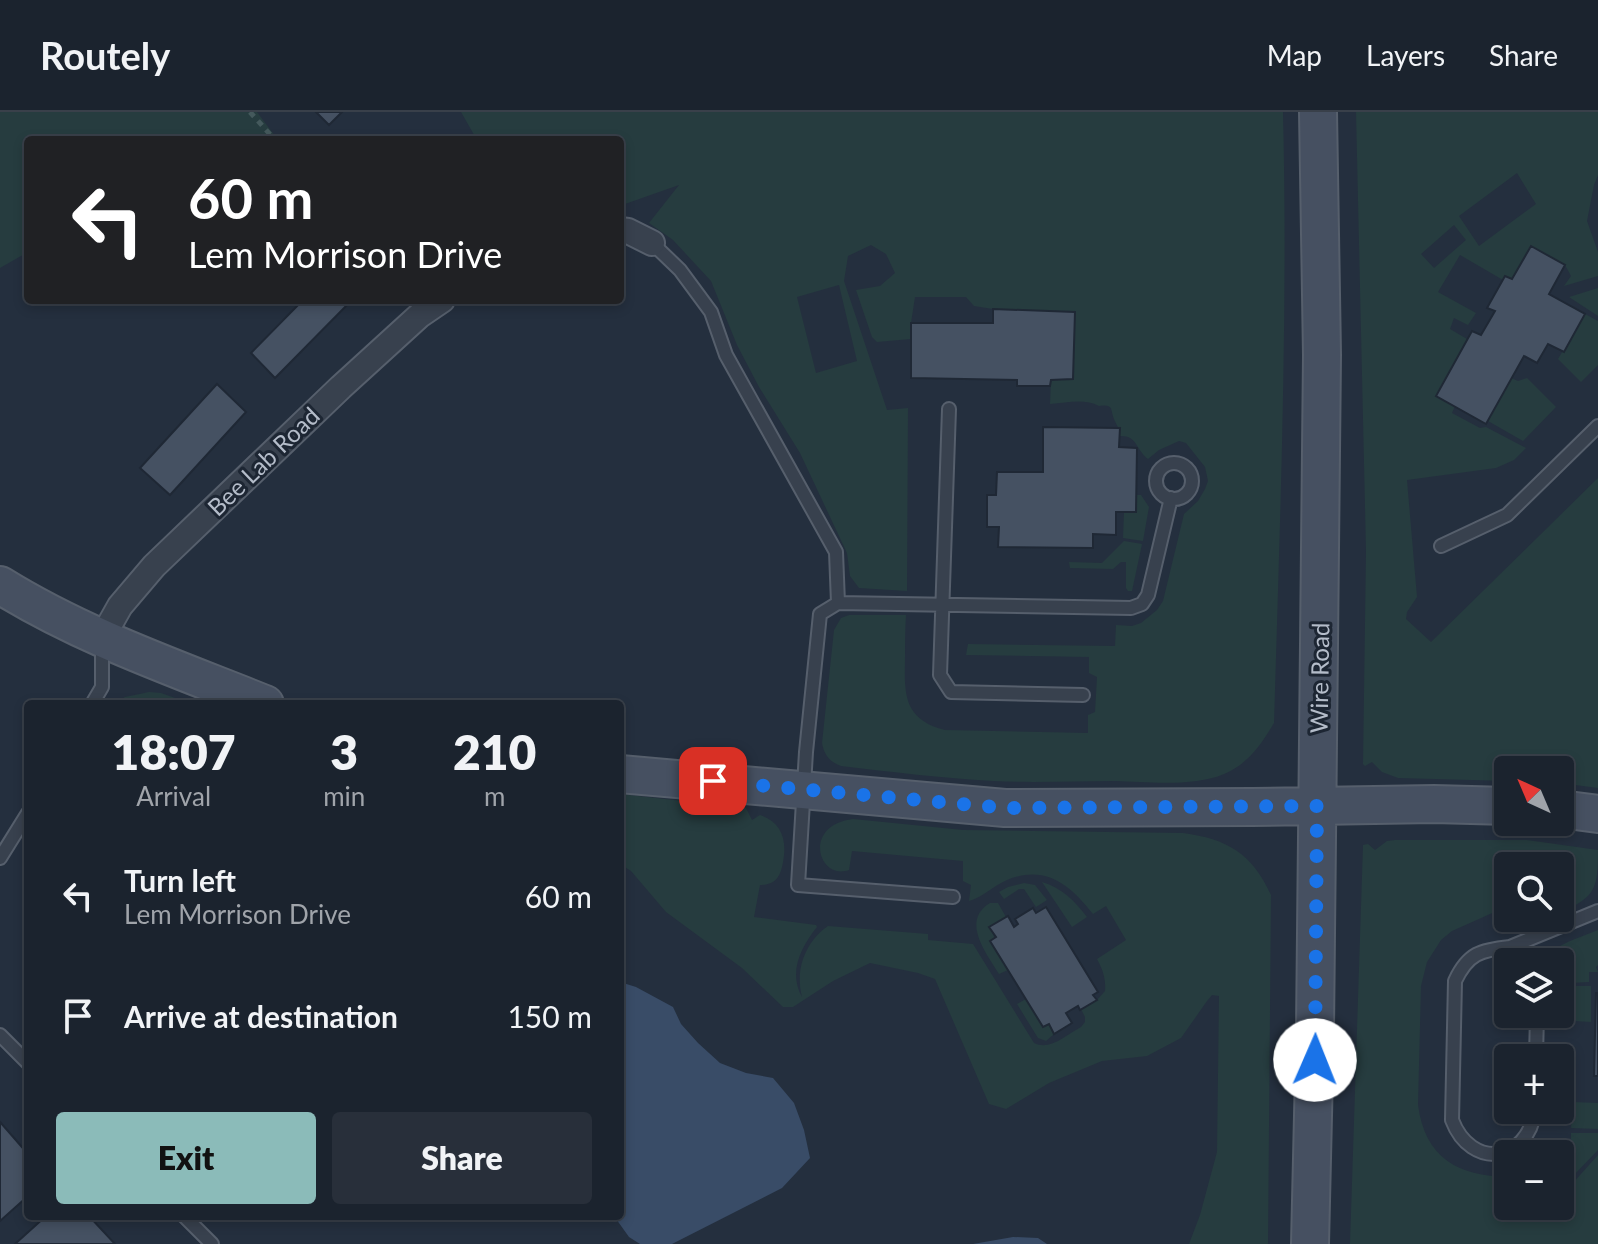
<!DOCTYPE html>
<html lang="en">
<head>
<meta charset="utf-8">
<style>
  body { margin:0; font-family:Lato,sans-serif; background:#282f3a; color:#f1f3f6; height:100vh; display:flex; flex-direction:column; font-size:30px; white-space:nowrap }
  * { box-sizing:border-box; margin:0 }
  p { font-size:26px; color:#a0a4aa }
  .icon { flex:none; width:44px; height:44px; fill:none; stroke:currentColor; stroke-width:2; stroke-linecap:round; stroke-linejoin:round }
  .map { position:relative; flex:1; overflow:hidden }
  .sheet { position:absolute; left:24px; top:588px; width:600px; height:520px; display:flex; flex-direction:column; background:#1b232e; border-radius:8px; box-shadow:0 4px 12px #0003,0 0 0 2px #39404a }
  .sheet>* { flex:none }
  .hud { position:absolute; left:24px; top:24px; width:600px; height:168px; border-radius:8px; box-shadow:0 4px 12px #0003,0 0 0 2px #39404a; background:#202124; color:#fff; overflow:hidden }
  .needle { width:52px; rotate:316deg }
  .fabs { position:absolute; left:1494px; top:644px; display:grid; gap:16px }
  .fabs a { display:grid; place-items:center; width:80px; height:80px; border-radius:8px; background:#1b232e; box-shadow:0 4px 12px #0003,0 0 0 2px #39404a; font-size:40px }
  .pin { position:absolute; display:grid; place-items:center; width:68px; height:68px; color:#fff; margin:-34px; border-radius:16px; box-shadow:0 4px 12px #0006 }
  .me { position:absolute; width:88px; margin:-44px; rotate:1deg; stroke-linejoin:round; filter:drop-shadow(0 0 6px #0008) }
  .turn { display:flex; align-items:center; gap:28px; height:168px; padding:0 32px; font-size:36px }
  .turn .icon { width:104px; height:104px; stroke-width:2.5 }
  .turn b { display:block; font-size:56px; line-height:68px }
  .eta { display:flex; justify-content:space-evenly; align-items:center; height:136px; text-align:center }
  .eta b { font-size:48px; font-weight:800; line-height:56px }
  .button { display:flex; gap:16px; margin-top:auto; padding:16px 32px }
  .button a { flex:1; height:92px; border-radius:8px; background:#8bbbb9; color:#111; font-size:32px; font-weight:800; line-height:92px; text-align:center }
  .button a+a { background:#282f3a; color:#f1f3f6 }
  ul { padding:0; list-style:none }
  li { display:flex; align-items:center; gap:24px; height:120px; padding:0 32px }
  li div { flex:1 }
  li b { display:block; font-size:30px }
  li em { font-style:normal }
  header { display:flex; align-items:center; gap:48px; box-sizing:border-box; height:112px; padding:0 40px; background:#1b232e; border-bottom:2px solid #39404a }
  header strong { font-size:38px }
  nav { display:flex; gap:44px; margin-inline-start:auto; font-size:28px }
  .map>svg:first-child { display:block }
</style>
</head>
<body>
<header>
<strong>Routely</strong>
<nav><a>Map</a><a>Layers</a><a>Share</a></nav>
</header>
<div class="map">
<svg width="1598" height="1132" viewBox="0 0 1598 1132">
  <rect width="100%" height="100%" fill="#242f3e"/>
  <path fill="#263c3f" fill-rule="evenodd" d="M0 0H257L278 28H28V140L0 156Z
    M461 0H1283C1288 204 1280 407 1274 611 1261 633 1248 652 1224 662 1194 675 1148 670 1115 669 1074 669 1033 671 993 669 942 666 891 660 841 654 830 650 824 643 822 631L834 518 841 506 849 503H906C905 518 905 534 905 549 904 584 905 608 945 618L1088 621V603L1095 600 1097 565 1089 561V545L966 543 968 532 1115 534 1116 513 1132 514 1141 511 1157 498 1163 489 1184 402 1198 389 1205 377 1208 369 1205 355 1186 331 1179 329 1159 338 1148 347C1135 337 1138 323 1119 324 1120 316 1117 315 1114 307 1110 297 1114 292 1099 294 1084 286 1067 291 1050 292L1051 268 1073 267 1075 200 993 197 974 194 966 185H915L911 211V227L877 230 872 225 856 178 880 174 895 161 886 142 871 133 848 144 844 169 887 298 908 296 907 479 859 476 850 464 847 441 800 341 759 275 737 233 711 169 673 128 649 111 679 73 625 92 620 91V28H477ZM839 173 857 249 816 261 797 185Z
    M1356 0H1598V63L1594 73 1587 109 1598 140V164L1564 174 1571 164 1565 153 1531 134 1512 167 1506 164 1503 168 1460 143 1438 180 1476 201 1468 213 1454 206 1450 217 1467 227 1436 284 1455 294 1452 301 1480 316 1486 315 1526 336 1514 348 1496 356 1407 368 1417 485 1407 500 1406 507 1431 530 1598 366V676L1560 671V658H1508V669L1398 666 1382 660 1372 650 1365 654 1363 652 1366 439ZM1517 61 1536 92 1479 134 1459 104ZM1454 113 1466 128 1434 156 1421 142Z
    M1598 176V204L1569 185Z
    M1585 202 1598 209V253L1581 270 1558 247Z
    M1511 266 1518 269 1527 266 1556 295 1523 329 1488 309Z
    M1136 383H1141L1149 395 1143 429 1123 426 1124 400H1135Z
    M1124 429 1142 432 1132 479H1128L1126 476V450H1121L1113 457 1070 456 1069 450 1102 451Z
    M149 580 161 581 192 592H113L125 585Z
    M620 682 746 696 752 708 760 703C779 709 786 724 784 743 782 760 779 773 760 773L754 805 816 813 817 815C801 835 788 860 802 885 801 881 800 876 800 872 798 849 810 826 828 814L928 822V828L973 832 1034 931C1050 939 1066 923 1081 915L1085 910V905L1081 897 1097 888 1105 879C1106 867 1103 858 1097 847L1126 828 1106 794 1093 802C1070 773 1046 752 1007 768 993 774 983 785 969 789L971 773 963 769V749L852 739 849 758C818 769 802 713 853 707L963 718 1183 721C1227 727 1252 741 1271 783L1268 1132H1189L1200 1103 1217 1040 1219 884 1212 883 1207 889 1181 926 1147 944 1102 949 1049 971 1006 997 989 992 935 867 918 861 870 851 833 869 793 895H783L742 856 666 800 631 759 620 752Z
    M1395 728H1527L1598 738C1598 775 1596 786 1560 800V754H1508V794L1452 819 1441 828 1427 850 1421 874 1418 993C1425 1046 1458 1064 1508 1065V1094H1560V1052H1566L1564 1071 1572 1072 1598 1043V1132H1350L1363 733 1368 732 1375 738 1387 729Z
    M1042 770C1062 776 1075 789 1087 805L1072 815Z
    M1024 771 1035 773 1047 788 1036 795 1024 777H1019L1004 787 999 780 1008 775Z
    M990 791H998L1006 805 990 815 1008 858 999 862C987 842 960 809 990 791Z
    M1598 818V853L1596 855 1598 860H1589V870L1570 871V859H1560V850H1548L1550 839 1570 829Z
    M1575 874H1591V910L1574 909Z
    M1026 887 1043 915 1049 912 1054 922 1046 929 1038 926 1017 892Z
    M1573 990 1598 991V1017L1571 1016Z
    M1571 1021H1598V1038L1573 1064H1570Z"/>
  <path fill="#394c67" d="M620 870 636 875 673 895 681 912 698 931 720 951 746 961 773 966 794 991 804 1018 810 1046 782 1076 672 1132H640L629 1125 614 1104H620Z
    M1013 1125 1038 1126 1047 1132H973Z"/>
  <path fill="#455162" stroke="#1f2835" stroke-width="2" d="M316 0H342L329 13Z
    M1531 134 1565 153 1549 182 1585 202 1564 240 1548 232 1537 251 1524 244 1486 312 1436 284 1472 219 1481 223 1495 199 1487 196 1505 164 1512 167Z
    M303 188H352L275 266 251 241Z
    M993 197 1075 200 1073 267 1051 268 1050 274H1017V268L911 266V211H993Z
    M217 272 246 300 170 383 140 356Z
    M1043 315 1120 316 1119 335 1137 336 1136 400H1116V423L1093 422V436L998 435 999 415H987V383H996L997 360H1043Z
    M1046 795 1098 880 1093 883 1097 888 1080 898 1078 894 1066 901 1072 911 1054 922 1049 912 1043 915 990 829 996 825 989 815 1008 804 1014 815 1018 812 1015 807 1033 796 1036 801Z
    M1596 881H1598V964H1594Z
    M0 1010 28 1042V1084L0 1109Z
    M46 1104H89L115 1132H15Z"/>
  <g fill="none" stroke-linecap="round" stroke-linejoin="round">
    <defs>
      <path id="lane" d="M652 131 680 158 711 200 726 243 836 440 838 491
        M949 297 940 563 951 580 1083 583
        M1156 369a18 18 0 1 1 36 0a18 18 0 1 1-36 0Z
        M1441 434 1507 403 1598 314
        M92 592 102 575V530
        M0 746 28 701
        M953 785 798 773 806 640 820 502 838 491 1131 496 1142 492 1148 483 1171 386
        M1510 835 1598 799
        M1525 850 1510 835C1481 838 1468 841 1455 869L1452 1008C1471 1058 1528 1051 1535 998
        M0 923 28 951
        M1536 946 1537 902
        M184 1104 212 1132"/>
      <path id="street" d="M620 118 628 119 652 131
        M102 526 120 494 154 454 341 275 420 203 442 188"/>
      <path id="secondary" d="M0 473C82 524 175 556 265 592
        M620 662 1005 696 1252 695 1434 692 1508 694
        M1560 697 1598 702
        M1310 1132 1315 918 1322 243 1318 0"/>
    </defs>
    <use href="#lane" stroke="#565f6c" stroke-width="16"/>
    <use href="#street" stroke="#565f6c" stroke-width="28"/>
    <use href="#secondary" stroke="#565f6c" stroke-width="40"/>
    <path stroke="#44595c" stroke-width="5" stroke-dasharray="6 6" stroke-linecap="butt" d="M250 0 275 28"/>
    <use href="#lane" stroke="#38414e" stroke-width="12"/>
    <use href="#street" stroke="#38414e" stroke-width="24"/>
    <use href="#secondary" stroke="#465061" stroke-width="36"/>
  </g>
  <g fill="none" stroke-linecap="round" stroke-linejoin="round">
    <path stroke="#1a73e8" stroke-width="14" stroke-dasharray="0 25.2" d="M713 669 1005 696 1317 694 1315 948"/>
  </g>
  <g text-anchor="middle" dominant-baseline="central" stroke-width="6" stroke-linejoin="round" paint-order="stroke">
    <g font-size="24" fill="#b4bcc9" stroke="#1d2633">
      <text transform="translate(263 349) rotate(-44)">Bee Lab Road</text>
      <text transform="translate(1319 566) rotate(-89)">Wire Road</text>
    </g>
  </g>
</svg>
<div class="fabs">
<a><svg class="needle" viewBox="-14 -14 28 28"><path d="M0-13l5 13h-10z" fill="#e53935"/><path d="M0 13l5-13h-10z" fill="#a0a4aa"/></svg></a>
<a><svg class="icon" aria-label="search" viewBox="0 0 24 24"><circle cx="10" cy="10" r="6"/><path d="M15 15l6 6"/></svg></a>
<a><svg class="icon" aria-label="layers" viewBox="0 0 24 24"><path d="M12 4l9 5-9 5-9-5zM3 14l9 5 9-5"/></svg></a>
<a>+</a>
<a>−</a>
</div>
<div class="pin" style="left:713px;top:669px;background:#d93025"><svg class="icon" aria-label="arrive" viewBox="0 0 24 24"><path d="M6 21V4h12l-3 4 3 4H6"/></svg></div>
<svg class="me" style="left:1315px;top:948px" viewBox="-20 -20 40 40"><circle r="19" fill="#fff"/><path d="M0-13L10 11 0 6-10 11z" fill="#1a73e8"/></svg>
<div class="hud">
<div class="turn"><svg class="icon" aria-label="left" viewBox="0 0 24 24"><path d="M17 20v-9H6M10 6l-5 5 5 5"/></svg><div><b>60 m</b>Lem Morrison Drive</div></div>
</div>
<section class="sheet">
<div class="eta">
<div><b>18:07</b><p>Arrival</p></div>
<div><b>3</b><p>min</p></div>
<div><b>210</b><p>m</p></div>
</div>
<ul>
<li><svg class="icon" aria-label="left" viewBox="0 0 24 24"><path d="M17 20v-9H6M10 6l-5 5 5 5"/></svg><div><b>Turn left</b><p>Lem Morrison Drive</p></div><em>60 m</em></li>
<li><svg class="icon" aria-label="arrive" viewBox="0 0 24 24"><path d="M6 21V4h12l-3 4 3 4H6"/></svg><div><b>Arrive at destination</b></div><em>150 m</em></li>
</ul>
<div class="button"><a>Exit</a><a>Share</a></div>
</section>
</div>
</body>
</html>
